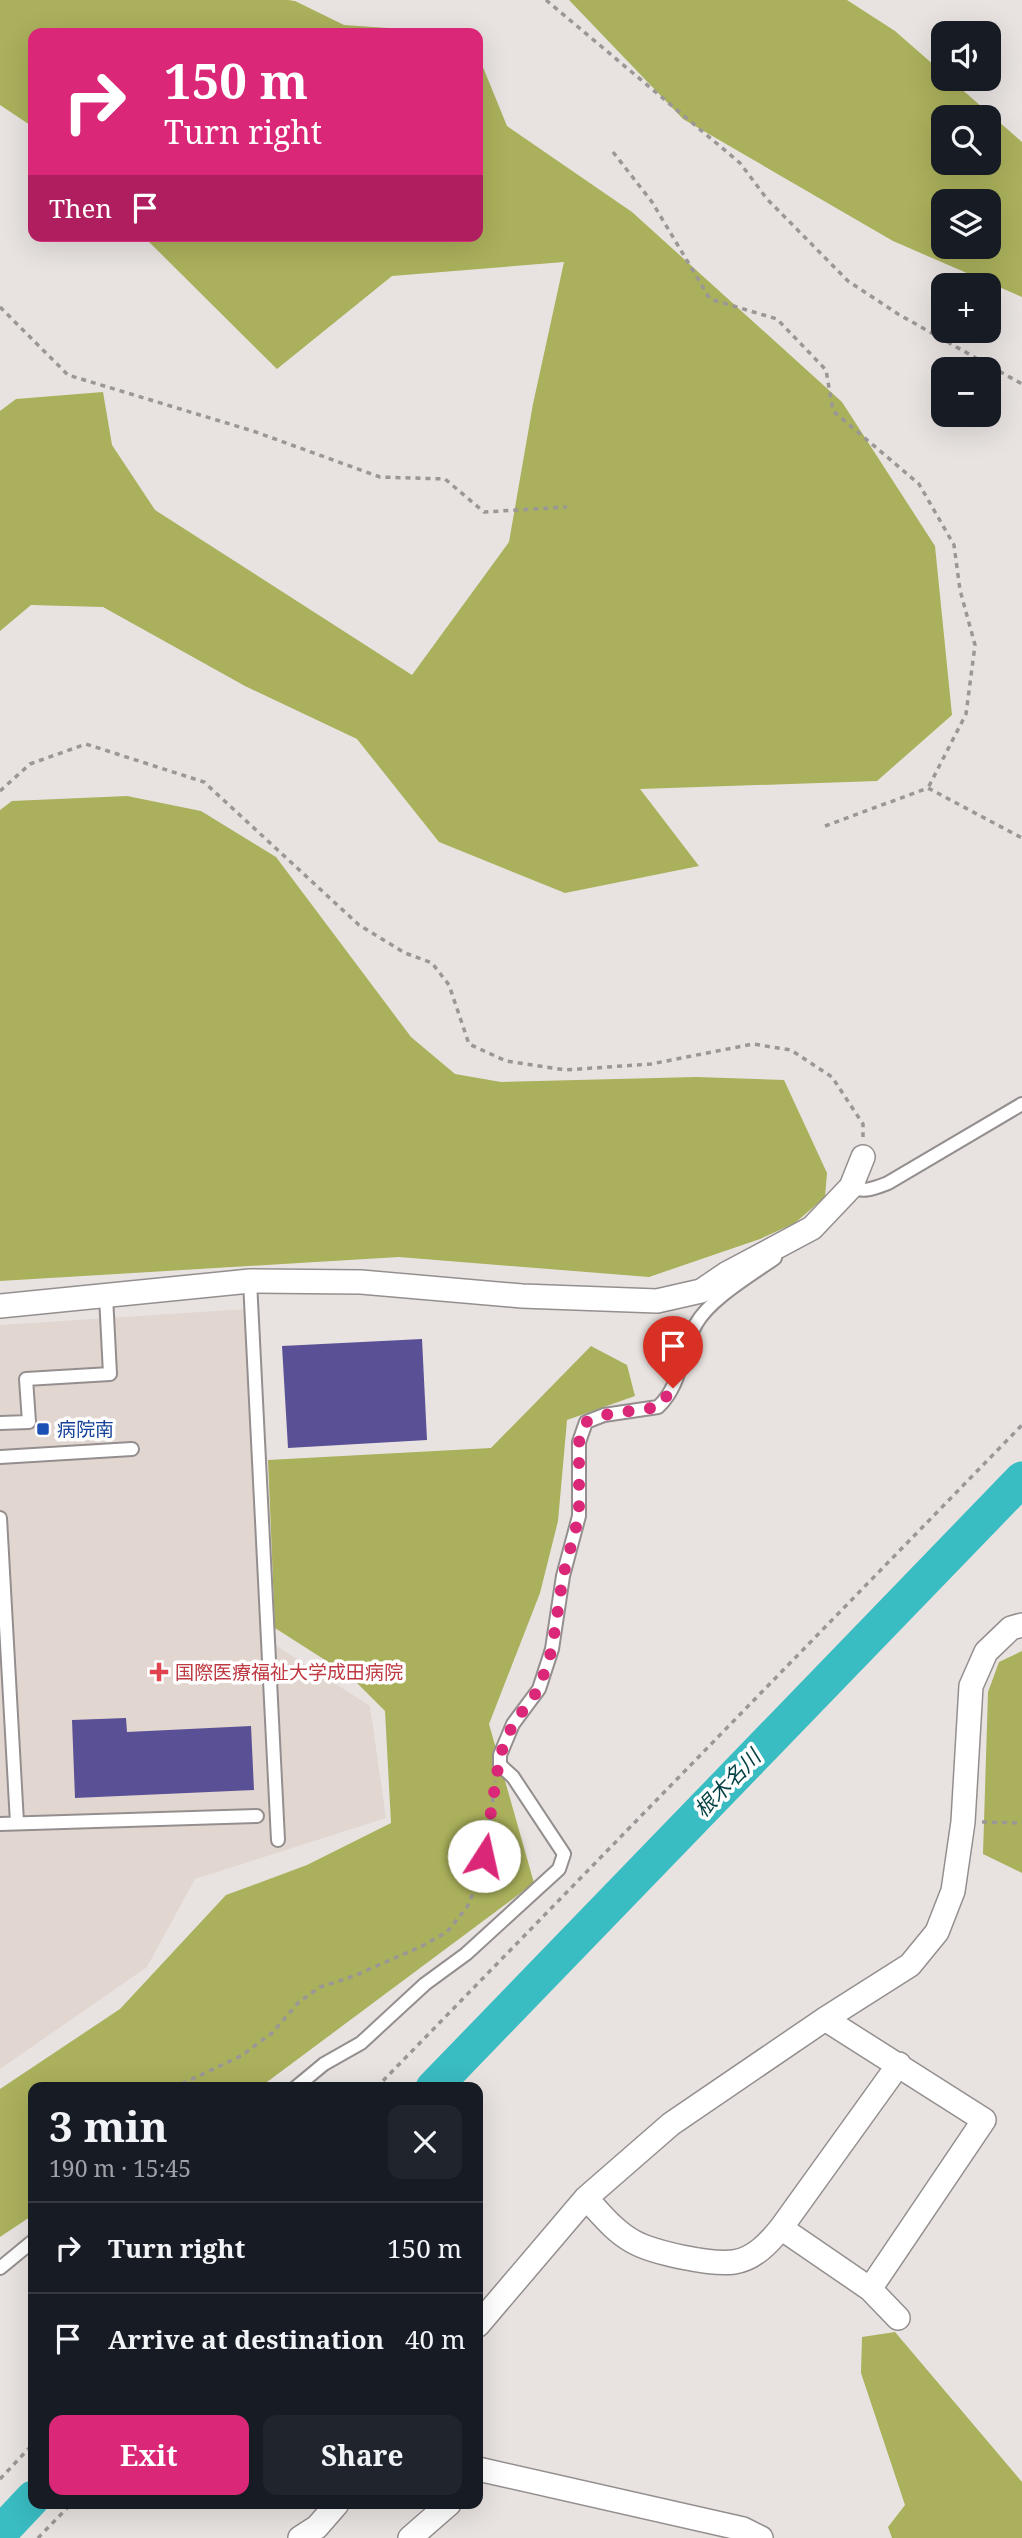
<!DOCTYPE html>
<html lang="en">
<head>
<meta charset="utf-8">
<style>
  body { margin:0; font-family:"Noto Serif","Noto Sans JP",serif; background:#20242c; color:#f1f3f6; height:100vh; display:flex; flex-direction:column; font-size:26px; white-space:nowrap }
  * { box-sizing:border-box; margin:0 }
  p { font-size:23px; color:#9ea1a6 }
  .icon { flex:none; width:38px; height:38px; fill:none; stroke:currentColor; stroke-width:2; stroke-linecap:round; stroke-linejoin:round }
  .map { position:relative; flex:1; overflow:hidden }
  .side { position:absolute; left:28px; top:2082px; width:455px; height:427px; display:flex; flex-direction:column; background:#171b24; border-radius:14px; box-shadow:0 7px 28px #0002 }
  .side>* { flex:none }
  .top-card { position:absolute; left:28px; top:28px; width:455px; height:214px; border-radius:14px; box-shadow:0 7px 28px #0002; background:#db2777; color:#fff; overflow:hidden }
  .tools { position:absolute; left:931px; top:21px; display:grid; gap:14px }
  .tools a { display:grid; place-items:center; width:70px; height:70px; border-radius:14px; background:#171b24; box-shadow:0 7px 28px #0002; font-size:35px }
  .pin { position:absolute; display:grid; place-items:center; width:60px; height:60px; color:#fff; margin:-72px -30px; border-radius:50% 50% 50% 0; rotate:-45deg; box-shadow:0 0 7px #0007 }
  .pin .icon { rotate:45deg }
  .me { position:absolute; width:77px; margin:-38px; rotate:10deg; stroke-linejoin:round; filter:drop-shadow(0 0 5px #0008) }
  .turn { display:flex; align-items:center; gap:24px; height:147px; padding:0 21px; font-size:32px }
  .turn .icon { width:91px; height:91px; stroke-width:2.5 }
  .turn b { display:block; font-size:49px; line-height:60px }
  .then { display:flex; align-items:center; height:66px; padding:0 21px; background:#0003; gap:14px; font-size:26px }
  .round { display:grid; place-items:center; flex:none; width:74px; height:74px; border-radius:14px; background:#20242c }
  .headline { display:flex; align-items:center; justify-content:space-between; height:119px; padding:0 21px }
  h1 { font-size:42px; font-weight:700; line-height:52px }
  .action { display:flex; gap:14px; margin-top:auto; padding:14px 21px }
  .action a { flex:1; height:80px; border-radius:14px; background:#db2777; color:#fff; font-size:28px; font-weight:700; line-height:80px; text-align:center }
  .action a+a { background:#20242c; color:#f1f3f6 }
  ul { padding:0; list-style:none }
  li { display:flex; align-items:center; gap:21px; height:91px; padding:0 21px; border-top:2px solid #363941 }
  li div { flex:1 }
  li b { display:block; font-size:26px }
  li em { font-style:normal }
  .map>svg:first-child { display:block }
</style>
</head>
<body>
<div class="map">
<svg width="1022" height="2538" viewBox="0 0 1022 2538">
  <rect width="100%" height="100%" fill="#e8e3e1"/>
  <path fill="#e2d6d0" d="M246 1309 264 1638 370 1706 386 1818 195 1879 147 1967 0 2069V1325Z"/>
  <path fill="#aab05b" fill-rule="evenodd" d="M0 0H288L295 1 344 25 418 30 428 33H33V127L0 105Z
    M569 0H847L895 31 943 73V79H950L1022 142V297L893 241 683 119ZM989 117V163H943V117ZM989 201V247H943V201Z
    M478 55 507 126 632 212 842 402 935 546 952 715 877 781 640 789 699 866 565 893 439 842 357 739 245 686 103 607 31 605 0 631V411L16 399 103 392 112 445 155 510 412 675 509 542 533 404 564 262 392 276 277 369 143 236H478Z
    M127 796 201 811 276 857 411 1037 455 1074 501 1082 696 1077 784 1080 827 1173 825 1197 795 1223 760 1239 649 1277 399 1257 0 1281V810L12 801Z
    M591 1346 627 1365 635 1396 567 1420 558 1521 540 1593 489 1724 534 1883 259 2088H33V2215L0 2237V2089L120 2009 226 1895 307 1865 391 1823 385 1711 350 1676 275 1628 268 1460 491 1448Z
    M1022 1651V1873L983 1854 988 1692 999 1662Z
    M895 2332 1022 2482V2538H892L888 2527 905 2505 861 2373 862 2337Z"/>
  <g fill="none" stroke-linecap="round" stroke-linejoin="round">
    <path stroke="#39bcc2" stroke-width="35" d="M433 2088 1022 1479
      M0 2533 33 2498"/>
  </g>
  <path fill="#5a5096" d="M422 1339 427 1440 288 1448 282 1346Z
    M126 1718 127 1732 251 1726 254 1790 75 1798 72 1720Z"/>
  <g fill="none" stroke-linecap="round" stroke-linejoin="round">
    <defs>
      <path id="lane" d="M851 1187C864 1193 875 1188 888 1183L1022 1104
        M250 1281 278 1840
        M0 1423 29 1422 26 1379 110 1374 106 1296
        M0 1457 132 1449
        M0 1518 17 1823
        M0 1824 257 1816
        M295 2088 324 2064 361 2043 425 1984 466 1954 559 1869 564 1854 513 1777 500 1765V1755L513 1724 539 1689 552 1649 563 1576 579 1516V1442L586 1422 604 1415 658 1407C682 1385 681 1350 696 1324 710 1299 751 1275 775 1258
        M0 2268 33 2241"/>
      <path id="street" d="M0 1306 250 1281 361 1282 522 1296 657 1301 701 1291 726 1274 812 1228 851 1187 863 1157
        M825 2019 984 2120 870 2289
        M586 2198C601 2214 615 2232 634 2242 654 2253 711 2265 734 2262 754 2259 769 2243 781 2228L899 2064
        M781 2228 870 2289 898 2318
        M478 2325 586 2198 671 2124 825 2019 910 1965 937 1932 953 1891 963 1822 971 1686 986 1652 1011 1628 1022 1625
        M478 2469 743 2529 761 2538
        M300 2538 317 2527 337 2504
        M410 2538 449 2504"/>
    </defs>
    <use href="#lane" stroke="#948f8e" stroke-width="16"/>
    <use href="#street" stroke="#948f8e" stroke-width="26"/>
    <path stroke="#9a9796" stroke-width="3.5" stroke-dasharray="5 5" stroke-linecap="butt" d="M546 0 740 163 767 199 848 281 898 314 1022 384
      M613 152 652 202 710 299 777 319 826 370 833 411 919 484 954 545 960 590 975 645 966 714 928 788
      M0 307 68 375 253 431 380 477 445 479 484 512 567 507
      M0 791 30 764 86 744 204 782 359 925 405 953 432 963 449 985 469 1044 506 1061 565 1070 651 1064 753 1044 791 1050 832 1077 863 1124V1137
      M825 826 928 788 1022 838
      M982 1822 1022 1823
      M173 2088 241 2056 272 2033 299 2002 320 1987 354 1976 422 1946 447 1932 467 1907 479 1880 489 1832 495 1781
      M376 2088 1022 1425
      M0 2479 33 2444
      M38 2538 71 2504"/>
    <use href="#lane" stroke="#fff" stroke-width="12"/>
    <use href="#street" stroke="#fff" stroke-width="23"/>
  </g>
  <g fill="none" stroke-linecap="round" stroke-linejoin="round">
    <path stroke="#db2777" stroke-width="12" stroke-dasharray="0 21.6" d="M484 1856 500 1755 513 1724 539 1689 552 1649 563 1576 579 1516V1442L586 1422 604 1415 658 1407 673 1388"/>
  </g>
  <rect fill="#1a4fb4" stroke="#fff" stroke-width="2.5" x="36" y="1422" width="14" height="14" rx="3.5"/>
  <path fill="#e0444e" stroke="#fff" stroke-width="2.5" d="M155.5 1661.5h7v7h7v7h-7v7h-7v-7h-7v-7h7z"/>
  <g text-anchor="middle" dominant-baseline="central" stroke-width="7" stroke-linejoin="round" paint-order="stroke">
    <g font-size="19" fill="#164399" stroke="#fff" text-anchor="start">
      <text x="57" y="1429">病院南</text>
    </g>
    <g font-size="19" fill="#be3a42" stroke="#fff" text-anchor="start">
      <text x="175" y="1672">国際医療福祉大学成田病院</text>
    </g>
    <g font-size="21" font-style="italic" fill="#023f42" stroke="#fff">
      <text transform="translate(727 1783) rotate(-46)">根木名川</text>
    </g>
  </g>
</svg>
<div class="tools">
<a><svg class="icon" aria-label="sound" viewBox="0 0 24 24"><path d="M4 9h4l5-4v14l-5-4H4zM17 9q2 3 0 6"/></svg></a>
<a><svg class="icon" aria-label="search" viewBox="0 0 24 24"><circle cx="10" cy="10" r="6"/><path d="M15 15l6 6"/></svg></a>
<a><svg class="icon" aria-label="layers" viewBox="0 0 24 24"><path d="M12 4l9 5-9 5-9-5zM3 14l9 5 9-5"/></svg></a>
<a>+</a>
<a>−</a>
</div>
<div class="pin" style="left:673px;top:1388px;background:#d93025"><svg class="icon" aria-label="arrive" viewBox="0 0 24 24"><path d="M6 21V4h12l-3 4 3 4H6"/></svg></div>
<svg class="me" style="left:484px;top:1856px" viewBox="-20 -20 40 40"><circle r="19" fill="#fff"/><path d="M0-13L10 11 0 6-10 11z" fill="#db2777"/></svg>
<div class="top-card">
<div class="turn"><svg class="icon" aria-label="right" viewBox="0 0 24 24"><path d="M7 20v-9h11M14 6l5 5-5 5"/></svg><div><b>150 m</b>Turn right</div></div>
<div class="then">Then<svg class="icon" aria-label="arrive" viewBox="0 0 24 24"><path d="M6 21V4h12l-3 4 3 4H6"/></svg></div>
</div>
<section class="side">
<div class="headline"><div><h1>3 min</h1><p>190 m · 15:45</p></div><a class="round"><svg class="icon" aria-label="close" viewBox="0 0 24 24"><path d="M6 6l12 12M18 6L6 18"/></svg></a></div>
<ul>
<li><svg class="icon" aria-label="right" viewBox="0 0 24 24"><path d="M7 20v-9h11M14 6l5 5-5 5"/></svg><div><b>Turn right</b></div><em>150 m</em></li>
<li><svg class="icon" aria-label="arrive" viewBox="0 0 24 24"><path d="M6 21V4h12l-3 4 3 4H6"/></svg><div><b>Arrive at destination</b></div><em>40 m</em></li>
</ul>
<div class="action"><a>Exit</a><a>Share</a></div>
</section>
</div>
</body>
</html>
